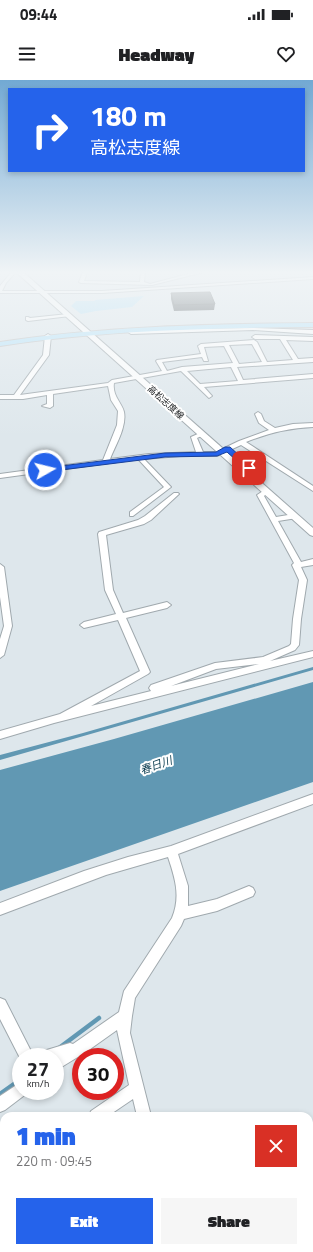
<!DOCTYPE html>
<html lang="en">
<head>
<meta charset="utf-8">
<style>
  body { margin:0; font-family:"Titillium Web","Noto Sans JP",sans-serif; background:#f6f6f6; color:#202124; height:100vh; display:flex; flex-direction:column; font-size:15px; white-space:nowrap }
  * { box-sizing:border-box; margin:0 }
  p { font-size:13px; color:#757577 }
  .icon { flex:none; width:22px; height:22px; fill:none; stroke:currentColor; stroke-width:2; stroke-linecap:round; stroke-linejoin:round }
  .map { position:relative; flex:1; overflow:hidden }
  .side { position:absolute; left:0px; top:1032px; width:313px; height:140px; display:flex; flex-direction:column; background:#fff; border-radius:12px 12px 0 0; box-shadow:0 2px 6px #0003 }
  .side>* { flex:none }
  .top-card { position:absolute; left:8px; top:8px; width:297px; height:84px; border-radius:0px; box-shadow:0 2px 6px #0003; background:#2563eb; color:#fff; overflow:hidden }
  .speed { position:absolute; left:12px; top:968px; display:flex; gap:8px; font-size:20px; font-weight:700; text-align:center }
  .speed>* { display:grid; place-content:center; width:52px; height:52px; border-radius:50%; background:#fff; box-shadow:0 2px 6px #0003; line-height:1 }
  .speed small { font-size:10px; font-weight:400 }
  .speed .limit { border:6px solid #d22; background:#fff; color:#111 }
  .pin { position:absolute; display:grid; place-items:center; width:34px; height:34px; color:#fff; margin:-17px; border-radius:8px; box-shadow:0 2px 6px #0006 }
  .me { position:absolute; width:44px; margin:-22px; rotate:82deg; stroke-linejoin:round; filter:drop-shadow(0 0 3px #0008) }
  .turn { display:flex; align-items:center; gap:14px; height:84px; padding:0 16px; font-size:18px }
  .turn .icon { width:52px; height:52px; stroke-width:2.5 }
  .turn b { display:block; font-size:28px; line-height:34px }
  .round { display:grid; place-items:center; flex:none; width:42px; height:42px; border-radius:0px; background:#f6f6f6 }
  .summary { display:flex; align-items:center; justify-content:space-between; height:68px; padding:0 16px }
  h1 { font-size:24px; font-weight:800; line-height:30px; color:#2563eb }
  .cta { display:flex; gap:8px; margin-top:auto; padding:8px 16px }
  .cta a { flex:1; height:46px; border-radius:0px; background:#2563eb; color:#fff; font-size:16px; font-weight:800; line-height:46px; text-align:center }
  .cta a+a { background:#f6f6f6; color:#202124 }
  .status { display:flex; justify-content:space-between; align-items:center; height:28px; padding:0 20px; background:#fff; direction:ltr }
  .status svg { height:11px; fill:currentColor }
  header { display:flex; justify-content:space-between; align-items:center; height:52px; padding:0 16px; background:#fff; font-size:18px; font-weight:800 }
  .map>svg:first-child { display:block }
</style>
</head>
<body>
<div class="status"><b>09:44</b><svg viewBox="0 0 49 12"><path d="M0 12V9h3v3zM5 12V6h3v6zM10 12V3h3v9zM15 12V0h3v12zM26 1h20v11H26zM47 4h2v5h-2z"/></svg></div>
<header><svg class="icon" aria-label="menu" viewBox="0 0 24 24"><path d="M4 6h16M4 12h16M4 18h16"/></svg>Headway<svg class="icon" aria-label="heart" viewBox="0 0 24 24"><path d="M12 20l-8-8c-3-5 5-10 8-4 3-6 11-1 8 4z"/></svg></header>
<div class="map">
<svg width="313" height="1172" viewBox="0 0 313 1172">
  <rect width="100%" height="100%" fill="#dee7ec"/>
  <path fill="#b2e0f7" d="M144 216 132 227 96 231 95 220Z
    M76 221H95L96 231 81 234 71 226Z"/>
  <path fill="#6198b3" d="M313 587V590L0 680V675L83 653Z
    M313 602V702L0 811V690L114 659Z"/>
  <g fill="none" stroke-linecap="round" stroke-linejoin="round">
    <path stroke="#6198b3" stroke-width="4.5" d="M59 968 99 938
      M0 1014 21 999"/>
    <defs>
      <path id="minor" d="M9 192H13L14 194 6 203 2 211H102L313 197V199L102 213H0V206L10 194Z
        M83 192H87L84 201 140 202 141 192H145L144 202 150 204 196 192H204L152 205 81 203 79 202Z
        M68 234H70V236L28 241 26 240V237H28L30 238Z
        M253 248 313 250V254L253 250 131 254 128 252 131 250Z
        M48 254 51 256 49 275 20 315 108 303 112 300 162 291 156 281 157 280 201 274 198 266 201 264 254 260 257 262 267 282 293 280 280 259H255L252 257 255 255 313 257V261L286 260 298 279 313 278V282L237 287 243 300 313 294V298L204 307 212 316 209 318 181 291 114 303C112 316 122 323 124 332 127 347 115 366 110 379L149 374 196 372 191 357 200 353H204V355L197 358 203 372H216L239 361 269 350 259 343 255 334 258 332 261 334 264 341 275 348 293 344 313 343V347C289 348 268 353 246 362L313 406V411L241 365 217 376H180L144 379 171 407 133 436H130V432L164 407 138 379 0 398V394L103 380 117 345 118 331 111 320 108 306 53 314V326L50 328 42 326 47 324V315L23 319H0V315H14L43 275 45 256ZM252 264 262 282 239 284 229 265ZM224 266 233 283 182 287 167 291 162 282 202 277 204 281H208L204 267ZM231 287 238 301 200 304 187 291Z
        M266 409 269 411 264 416 276 437 294 434 298 436 297 438 278 441 301 482 313 479V485L301 487 307 500 301 539 299 565 295 570 270 581 313 571V577L54 643 0 659V651L60 634 140 591 118 540 84 548 80 545 84 542 116 534 105 510 98 454 99 452 138 440 145 436 174 413H178L179 414 151 440 144 444 106 455 113 510 123 533 167 522 171 525 167 528 126 538 150 592 148 594 91 626 151 611 149 608 151 605 215 583 263 577 289 566 291 564 293 539 299 500 292 485 294 483 257 415ZM259 584 171 606 216 589Z
        M0 484 4 487 12 546 4 575 0 578V559L4 546 0 517Z
        M313 714V724L178 774 188 806V826L217 819 249 806 253 808 255 812 253 816 217 831 184 839 181 846 135 918 132 936 130 953 151 1036H137L133 1019 108 1036H89L91 1031 129 1005 117 950 86 972 55 991V977H38L40 972 70 963 73 964 119 932 124 911 172 838C181 816 175 798 168 777L106 795 0 835V823L84 791 128 777 171 766Z
        M0 918 5 920 34 977H21V980L0 939Z
        M21 1002V1011H27L26 1014 5 1030 0 1032V1016Z
        M4 1077V1093L0 1094V1078Z
        M173 1168H189L190 1172H174Z"/>
      <path id="secondary" d="M16 192H23L313 448V456L310 455Z"/>
      <path id="primary" d="M313 243V247C208 248 104 250 0 266V262C104 246 208 244 313 243Z"/>
    </defs>
    <use href="#minor" stroke="#a0a9ae" stroke-width="2"/>
    <use href="#secondary" stroke="#a0a9ae" stroke-width="2"/>
    <use href="#primary" stroke="#c1c2c2" stroke-width="2"/>
    <use href="#minor" fill="#fff" fill-rule="evenodd"/>
    <use href="#secondary" fill="#fff" fill-rule="evenodd"/>
    <use href="#primary" fill="#b6e4fb" fill-rule="evenodd"/>
  </g>
  <path fill="#3c4347" d="M171 213 215 224 214 230 174 231 171 219Z"/>
  <path fill="#464e52" stroke="#313739" d="M210 212 215 224 174 225 171 213Z"/>
  <linearGradient id="sky" x2="0" y2="1"><stop stop-color="#72a9d3"/><stop offset="0.54" stop-color="#f0f4f6"/><stop offset="1" stop-color="#f0f4f6" stop-opacity="0"/></linearGradient>
  <rect width="313" height="356" fill="url(#sky)"/>
  <path fill="#2563eb" stroke="#184099" d="M225 367H230L251 386V389H246L227 372 217 376 165 377 45 392 42 390 45 388 165 373 216 372Z"/>
  <g text-anchor="middle" dominant-baseline="central" stroke-width="4" stroke-linejoin="round" paint-order="stroke">
    <g font-size="9" fill="#111416" stroke="#fff">
      <text transform="translate(166 322) rotate(42)">高松志度線</text>
    </g>
    <g font-size="11" font-style="italic" fill="#06384c" stroke="#fff">
      <text transform="translate(156 685) rotate(-19)">春日川</text>
    </g>
  </g>
</svg>
<div class="speed"><div>27<small>km/h</small></div><div class="limit">30</div></div>
<div class="pin" style="left:249px;top:388px;background:#d93025"><svg class="icon" aria-label="arrive" viewBox="0 0 24 24"><path d="M6 21V4h12l-3 4 3 4H6"/></svg></div>
<svg class="me" style="left:45px;top:390px" viewBox="-20 -20 40 40"><circle r="17" fill="#2563eb" stroke="#fff" stroke-width="3"/><path d="M0-11L8 9 0 5-8 9z" fill="#fff"/></svg>
<div class="top-card">
<div class="turn"><svg class="icon" aria-label="right" viewBox="0 0 24 24"><path d="M7 20v-9h11M14 6l5 5-5 5"/></svg><div><b>180 m</b>高松志度線</div></div>
</div>
<section class="side">
<div class="summary"><div><h1>1 min</h1><p>220 m · 09:45</p></div><a class="round" style="background:#d93025;color:#fff"><svg class="icon" aria-label="close" viewBox="0 0 24 24"><path d="M6 6l12 12M18 6L6 18"/></svg></a></div>
<div class="cta"><a>Exit</a><a>Share</a></div>
</section>
</div>
</body>
</html>
